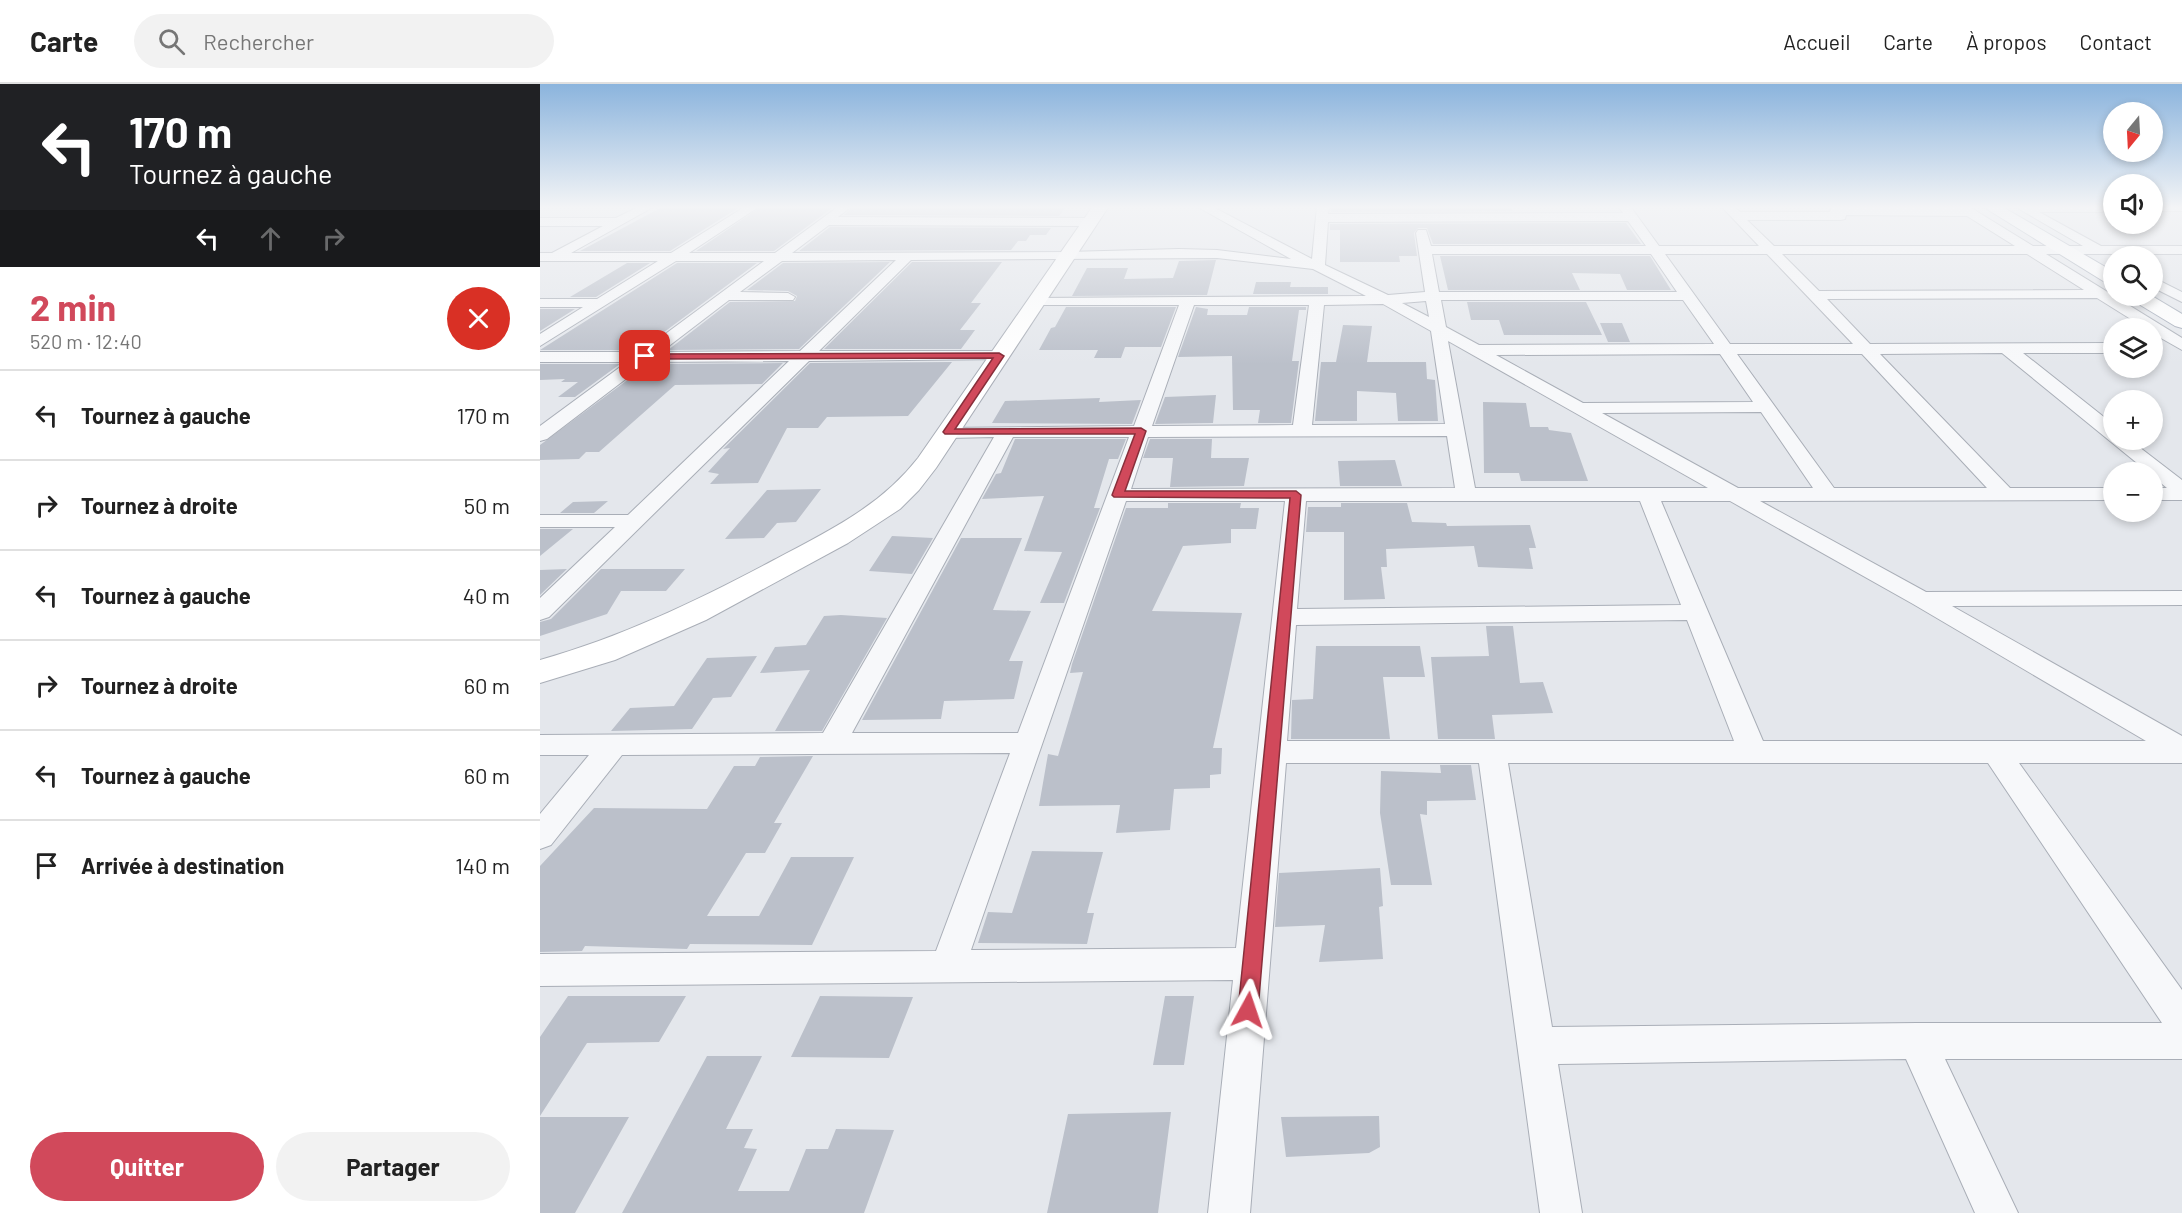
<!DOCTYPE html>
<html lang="fr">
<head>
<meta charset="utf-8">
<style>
  body { margin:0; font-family:Barlow,sans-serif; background:#f2f2f2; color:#222; height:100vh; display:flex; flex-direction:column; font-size:22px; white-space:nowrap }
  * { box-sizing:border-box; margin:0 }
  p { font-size:20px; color:#767676 }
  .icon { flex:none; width:33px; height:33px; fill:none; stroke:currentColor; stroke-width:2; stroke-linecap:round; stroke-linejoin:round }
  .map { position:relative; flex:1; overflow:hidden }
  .sheet { display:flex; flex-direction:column; background:#fff; width:540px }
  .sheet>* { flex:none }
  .top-card { background:#202124; color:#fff; overflow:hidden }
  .needle { width:39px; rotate:198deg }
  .buttons { position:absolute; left:1563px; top:18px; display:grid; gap:12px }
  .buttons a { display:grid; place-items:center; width:60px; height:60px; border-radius:50%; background:#fff; box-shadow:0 3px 9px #0003; font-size:30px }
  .pin { position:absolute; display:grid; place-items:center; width:51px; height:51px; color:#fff; margin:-26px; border-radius:12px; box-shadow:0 3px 9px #0006 }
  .me { position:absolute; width:66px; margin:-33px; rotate:5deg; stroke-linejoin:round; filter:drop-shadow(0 0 4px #0008) }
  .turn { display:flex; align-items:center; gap:21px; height:126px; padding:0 30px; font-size:27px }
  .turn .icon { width:78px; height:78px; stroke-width:2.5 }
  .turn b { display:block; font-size:42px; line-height:51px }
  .lanes { display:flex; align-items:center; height:57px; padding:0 30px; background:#0003; justify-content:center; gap:30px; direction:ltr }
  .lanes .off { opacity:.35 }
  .round { display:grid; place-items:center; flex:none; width:63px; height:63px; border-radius:32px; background:#f2f2f2 }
  .headline { display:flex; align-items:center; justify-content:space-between; height:102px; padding:0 30px }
  h1 { font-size:36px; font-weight:700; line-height:45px; color:#d1495b }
  .cta { display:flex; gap:12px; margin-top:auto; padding:12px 30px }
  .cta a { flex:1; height:69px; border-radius:36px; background:#d1495b; color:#fff; font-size:24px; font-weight:700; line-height:69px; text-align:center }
  .cta a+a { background:#f2f2f2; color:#222 }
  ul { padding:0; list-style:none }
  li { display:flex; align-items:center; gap:18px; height:90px; padding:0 30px; border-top:2px solid #e0e0e0 }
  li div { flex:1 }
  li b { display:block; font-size:22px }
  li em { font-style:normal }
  header { display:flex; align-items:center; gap:36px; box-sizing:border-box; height:84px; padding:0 30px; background:#fff; border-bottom:2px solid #e0e0e0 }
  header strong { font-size:28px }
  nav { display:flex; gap:33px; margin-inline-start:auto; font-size:21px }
  .search { width:420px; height:54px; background:#f2f2f2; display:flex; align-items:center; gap:15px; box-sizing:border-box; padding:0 21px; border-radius:33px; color:#767676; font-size:22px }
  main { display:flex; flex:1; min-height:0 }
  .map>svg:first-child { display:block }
</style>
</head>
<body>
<header>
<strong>Carte</strong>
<div class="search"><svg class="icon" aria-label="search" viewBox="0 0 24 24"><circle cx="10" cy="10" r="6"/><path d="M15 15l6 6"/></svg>Rechercher</div>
<nav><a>Accueil</a><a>Carte</a><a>À propos</a><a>Contact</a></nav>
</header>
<main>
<section class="sheet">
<div class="top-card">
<div class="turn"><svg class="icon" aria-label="left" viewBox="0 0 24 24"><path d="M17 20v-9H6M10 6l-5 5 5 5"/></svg><div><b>170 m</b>Tournez à gauche</div></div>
<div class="lanes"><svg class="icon" aria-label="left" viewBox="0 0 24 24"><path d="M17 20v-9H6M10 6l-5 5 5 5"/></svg><svg class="icon off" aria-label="ahead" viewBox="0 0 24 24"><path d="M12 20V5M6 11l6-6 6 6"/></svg><svg class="icon off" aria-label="right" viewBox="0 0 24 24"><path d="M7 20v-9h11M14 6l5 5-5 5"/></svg></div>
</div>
<div class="headline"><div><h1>2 min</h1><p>520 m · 12:40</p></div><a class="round" style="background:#d93025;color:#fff"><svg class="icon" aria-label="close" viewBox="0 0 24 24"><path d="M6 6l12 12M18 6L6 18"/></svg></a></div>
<ul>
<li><svg class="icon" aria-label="left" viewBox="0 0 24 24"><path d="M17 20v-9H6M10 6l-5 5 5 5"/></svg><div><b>Tournez à gauche</b></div><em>170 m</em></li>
<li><svg class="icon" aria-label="right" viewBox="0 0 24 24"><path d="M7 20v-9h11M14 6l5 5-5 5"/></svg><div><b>Tournez à droite</b></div><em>50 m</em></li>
<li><svg class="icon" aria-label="left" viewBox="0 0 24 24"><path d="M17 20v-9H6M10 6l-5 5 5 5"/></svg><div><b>Tournez à gauche</b></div><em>40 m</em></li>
<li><svg class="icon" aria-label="right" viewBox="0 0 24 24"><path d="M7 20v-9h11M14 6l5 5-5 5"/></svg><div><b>Tournez à droite</b></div><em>60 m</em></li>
<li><svg class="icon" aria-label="left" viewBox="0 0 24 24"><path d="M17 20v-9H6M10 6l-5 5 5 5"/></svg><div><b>Tournez à gauche</b></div><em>60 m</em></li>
<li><svg class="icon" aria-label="arrive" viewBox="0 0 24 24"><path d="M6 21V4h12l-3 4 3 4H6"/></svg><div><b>Arrivée à destination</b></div><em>140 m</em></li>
</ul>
<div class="cta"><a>Quitter</a><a>Partager</a></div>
</section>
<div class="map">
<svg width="1642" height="1129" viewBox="0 0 1642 1129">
  <rect width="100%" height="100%" fill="#e4e7ec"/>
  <path fill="#bbc0ca" d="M222 122H295L234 167H156Z
    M314 122H526L519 132 304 131Z
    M890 122H971L973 127 791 128V123L891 124Z
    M122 123 198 124 130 167H40Z
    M1086 139 1101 160H893L887 144H878L874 149 877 172H859L860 178H800V146H790V140Z
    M290 143 511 144 506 151H490L486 157H478L471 166 259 167Z
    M900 172H1110L1131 206H1087L1080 190 1032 189 1040 206H908Z
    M676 176 667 211 532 212 547 184H588L584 195 633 194 639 177Z
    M350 178 259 265 128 266 190 218 255 217 257 212 248 207 207 206 243 179Z
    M372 178H462L431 219H441L420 246H435L421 265H284Z
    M87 179H110L56 213H30Z
    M137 179H217L100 266H0Z
    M716 198H751L750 203H788V210H713Z
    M927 218H1046L1062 251H964L959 236H931Z
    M526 223H636L621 263H585L581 274H554L558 266H499L511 244 515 243Z
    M656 223 668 225 667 231H707L709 223H766V226H759L752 277H759L751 339H718L720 326H693L692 272 638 273Z
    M0 225H35L0 247Z
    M1060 239H1082L1090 258H1068Z
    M803 241 832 242 827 278H886L887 295 895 296 898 337H858L856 309 817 307V337H775L781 278H796Z
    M412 278 368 332 287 333 278 344H247L218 399 170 400 179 390 168 388 190 364 183 365 270 279Z
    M243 279 222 300 135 301 59 368H46L39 375 0 376V361L109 280Z
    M0 280H80L35 313H18L38 298H21L25 295 0 296Z
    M676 311 673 339 615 340 625 313Z
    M560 314 559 318 601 316 592 340 452 339 465 317Z
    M943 318 986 319 990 343H1008L1009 346 1031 349 1048 397H981L979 389H944Z
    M475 355H586L578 375H569L554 424H560L524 519H500L522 468 484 467 504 412 442 415 456 390 461 389Z
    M610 355H672L671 374H709L704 402 630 403 633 374H603Z
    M855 376 862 402H800L798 377Z
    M281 405 256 438 237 439 224 454 185 455 227 406Z
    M68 417 54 429H20L33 418Z
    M628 419H701L700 424H719L716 445H691V459L643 462 612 527 702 529 673 664H682L681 690 670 691V704L634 705 630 746 576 749 580 721 499 722 508 670 518 672 543 588 530 589 532 580 586 424H628Z
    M801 419H867L872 438 906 439 907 442 990 441 996 464H989L993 485 938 483 934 462 846 465 847 483H841L845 515 804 516V448H766L768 423H801Z
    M0 445H33L0 472Z
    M352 452 393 454 372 490 329 487Z
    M421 454H482L453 526 491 527 469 577H483L474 615 404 617 401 635 322 636Z
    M27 485 0 511V486Z
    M61 485H145L126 507H81L67 530 0 552V538L11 535Z
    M301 531 347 534 282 647H235L270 586 220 589 235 563 266 561 284 532Z
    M946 542H973L980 599 1003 598 1013 629 952 631 955 655H898L891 573 949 572Z
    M776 562H880L885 593H843L850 655H751L752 616 773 615Z
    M217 572 191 613 173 614 152 645 71 647 90 624 134 622 167 574Z
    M273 672 234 739H242L225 769H206L167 832H219L251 773H314L272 861 150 860 147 865 45 862 42 867 0 868V782L54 724 167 725 194 682H215L220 673Z
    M900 681H931L936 716 887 717V731L880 730 892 801H851L840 729 841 687 901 689Z
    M492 767 563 768 547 829H554L547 860 438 859 448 828 472 829Z
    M840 784 843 822 839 823 843 875 779 878 785 841 735 843 739 789Z
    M28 912H146L119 958 47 959 0 1032V953Z
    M280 912 373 913 349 974 251 973Z
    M625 912H654L644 981H613Z
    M167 972H222L186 1045H213L204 1064 217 1065 198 1107H249L266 1065H288L296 1045 354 1046 324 1129H82Z
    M631 1028 618 1129H507L528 1030Z
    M839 1032 840 1063 829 1069 746 1073 741 1033Z
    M0 1033H89L35 1129H0Z"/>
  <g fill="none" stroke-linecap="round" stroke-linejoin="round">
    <defs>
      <path id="street" d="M100 122H115L31 169H131L206 122H220L149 169H235L299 122H312L298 133 550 134 556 138 550 142 289 141 252 169 527 168 639 165 677 166 751 175 656 122H671L772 175 777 122H789L788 130 1083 129 1078 122H1090L1119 162H1219L1181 122H1194L1200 128H1290L1291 124 1295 123 1416 124 1414 122H1428L1493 162H1543L1474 122H1574V128H1499L1561 162H1642V170H1506L1642 254V266L1612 249V244H1605L1557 214 1287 215 1330 260 1574 259V269H1483L1574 341V356H1590L1642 396V416H1612V404H1627L1612 392V388H1608L1462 269 1340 270 1470 404H1574V416L1220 417 1386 508 1642 507V521L1412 522 1642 652V679H1479L1642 906V975H1405L1478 1129H1435L1366 975 1018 980 1042 1129H1000L939 679H746L710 1129H668L693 896 0 902V870L396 867 470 669 82 671 11 761 0 765V730L49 671H0V651L283 649 454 353 408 354 401 352 399 348 401 344 594 342 639 221H496L491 220 489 217 491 214 826 212 773 185 677 174 371 176 279 267H460L466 269 468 272 466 275 269 277 9 533 0 536V514L75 443H0V431H88L249 277 108 278 7 355 0 357V342L87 278H0V268H101L224 177H136L0 262V250L43 223H0V215H57L118 177H0V169H12L63 142H0V134H76ZM1306 131 1427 132 1475 162H1234L1207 136H1301L1305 135ZM1088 137 1106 162H891L886 146H878L876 149 885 208 848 211 785 181 788 138ZM892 170H1111L1137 208H899ZM1125 170H1227L1313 260H1190ZM1242 170H1487L1544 206 1279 207ZM356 176 260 267 121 268 189 216H253L255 213 248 209 200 208 242 177ZM901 216H1143L1174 260 939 261 906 243ZM886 217 889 233 862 219ZM843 220 891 247 905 340 772 341 784 221ZM654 221H769L753 341 612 342ZM908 257 1168 404H935ZM1180 270 1213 318 1043 319 956 271ZM1197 270H1322L1447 404H1294ZM1221 328 1273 404H1198L1062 329ZM907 352 915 404 591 405 608 353ZM473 353H589L478 649H312ZM586 417H745L696 864 431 866ZM766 417H1100L1141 521 757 525ZM1121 417H1190L1373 520 1606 657H1223ZM1147 536 1194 657H747L756 541ZM968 679H1448L1622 939H1377L1012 943Z
        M1612 122H1642V127H1612Z
        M1612 193 1642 208V218L1612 203Z"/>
      <path id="secondary" d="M553 122H569L396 384 379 406 360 425 308 459 166 536 75 576 0 599V576C82 553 159 516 234 476 287 448 341 422 378 374Z"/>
      <path id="primary" d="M1442 122H1461L1574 188V201L1568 200Z
        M1590 212H1612L1642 230V244L1635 242 1592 216Z"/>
    </defs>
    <use href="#street" stroke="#a9aeb7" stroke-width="2"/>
    <use href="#secondary" stroke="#a9aeb7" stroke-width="2"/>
    <use href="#primary" stroke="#a3abb8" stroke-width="2"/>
    <use href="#street" fill="#f7f8fa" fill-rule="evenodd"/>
    <use href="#secondary" fill="#fff" fill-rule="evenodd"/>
    <use href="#primary" fill="#fff" fill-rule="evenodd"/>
  </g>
  <linearGradient id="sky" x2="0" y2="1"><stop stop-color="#8bb4dd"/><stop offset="0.44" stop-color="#f3f4f6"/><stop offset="1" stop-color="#f3f4f6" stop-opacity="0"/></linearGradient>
  <rect width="1642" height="280" fill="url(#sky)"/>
  <path fill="#d1495b" stroke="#882f3b" stroke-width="1.5" d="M459 269 464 272 415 345 601 344 606 347 585 407H756L761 411 718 926 715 932 708 935 701 932 698 926 750 414 574 413 572 411 595 350H405L403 348 453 274 105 275 101 272 105 270Z"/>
</svg>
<div class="buttons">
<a><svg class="needle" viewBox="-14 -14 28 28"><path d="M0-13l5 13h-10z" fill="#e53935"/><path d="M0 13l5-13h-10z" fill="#767676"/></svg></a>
<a><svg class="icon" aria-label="sound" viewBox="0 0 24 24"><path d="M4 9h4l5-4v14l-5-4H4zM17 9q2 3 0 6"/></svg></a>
<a><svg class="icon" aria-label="search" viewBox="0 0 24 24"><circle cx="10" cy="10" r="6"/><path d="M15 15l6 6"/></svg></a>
<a><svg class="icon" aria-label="layers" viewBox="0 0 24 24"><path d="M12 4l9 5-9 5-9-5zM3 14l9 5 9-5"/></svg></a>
<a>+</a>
<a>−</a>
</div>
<div class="pin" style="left:105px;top:272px;background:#d93025"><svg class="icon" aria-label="arrive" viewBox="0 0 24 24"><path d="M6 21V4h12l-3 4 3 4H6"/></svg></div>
<svg class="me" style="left:708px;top:926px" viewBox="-20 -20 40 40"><path d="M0-17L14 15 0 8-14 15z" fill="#d1495b" stroke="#fff" stroke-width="4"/></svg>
</div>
</main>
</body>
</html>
